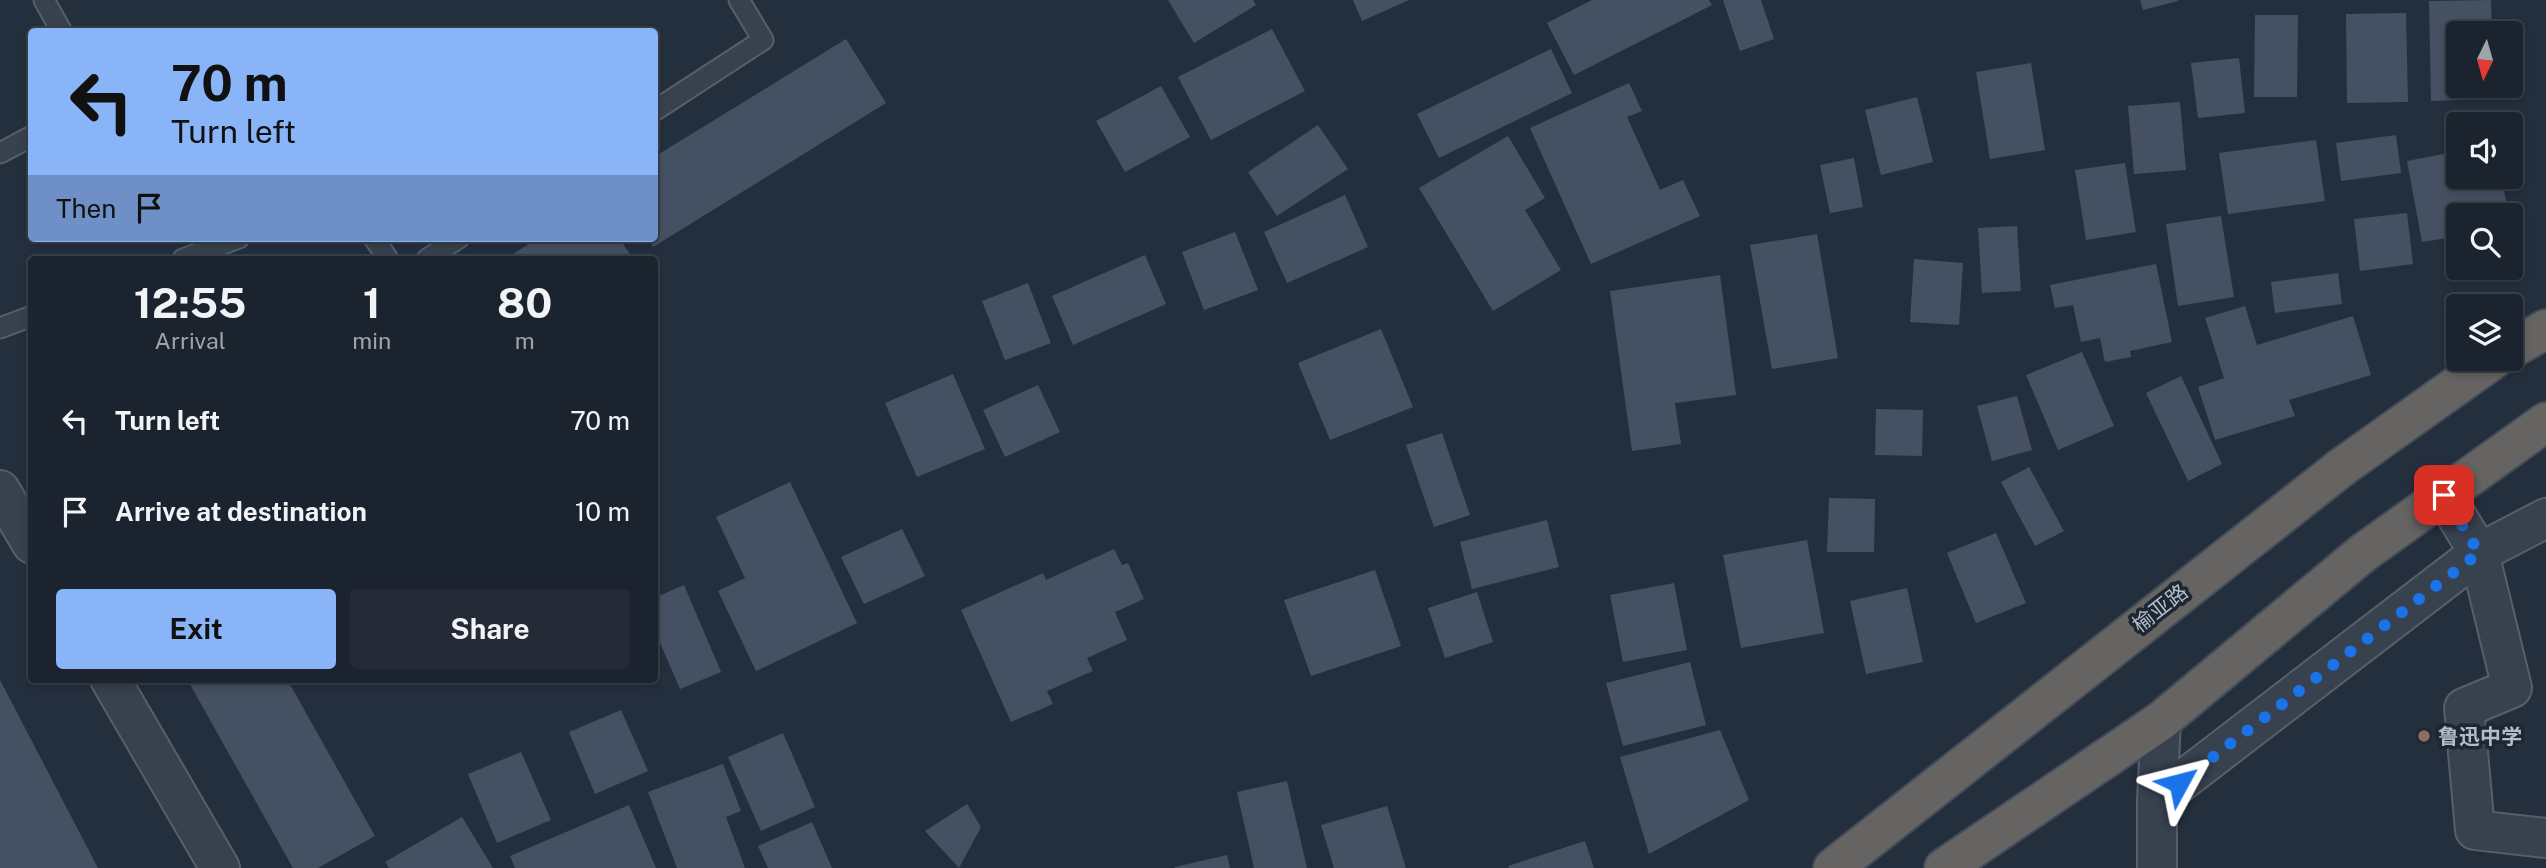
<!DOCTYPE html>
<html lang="en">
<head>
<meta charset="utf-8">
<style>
  body { margin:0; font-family:"Public Sans","Noto Sans SC",sans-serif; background:#242b36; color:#f1f3f6; height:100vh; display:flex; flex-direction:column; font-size:26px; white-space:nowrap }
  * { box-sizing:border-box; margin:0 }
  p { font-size:23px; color:#a0a4aa }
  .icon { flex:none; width:38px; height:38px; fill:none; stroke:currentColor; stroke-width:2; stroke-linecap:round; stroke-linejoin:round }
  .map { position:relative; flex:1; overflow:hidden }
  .panel { position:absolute; left:28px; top:256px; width:630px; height:427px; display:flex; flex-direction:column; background:#1b232e; border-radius:7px; box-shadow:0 4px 10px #0003,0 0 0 2px #39404a }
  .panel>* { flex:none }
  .top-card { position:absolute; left:28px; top:28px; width:630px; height:214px; border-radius:7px; box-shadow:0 4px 10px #0003,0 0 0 2px #39404a; background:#8ab4f8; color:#111; overflow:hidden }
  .needle { width:46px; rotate:185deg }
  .tools { position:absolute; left:2446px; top:21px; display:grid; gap:14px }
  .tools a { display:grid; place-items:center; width:77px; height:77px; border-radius:7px; background:#1b232e; box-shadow:0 4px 10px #0003,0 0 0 2px #39404a; font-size:35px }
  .pin { position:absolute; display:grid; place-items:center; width:60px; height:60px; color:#fff; margin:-30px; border-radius:14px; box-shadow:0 4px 10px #0006 }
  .me { position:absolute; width:77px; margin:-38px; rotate:52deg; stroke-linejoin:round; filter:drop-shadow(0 0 5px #0008) }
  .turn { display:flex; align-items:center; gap:24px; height:147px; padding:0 28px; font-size:32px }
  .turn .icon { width:91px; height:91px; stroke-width:2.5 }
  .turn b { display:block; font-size:49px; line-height:60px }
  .then { display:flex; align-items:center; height:66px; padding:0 28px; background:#0003; gap:14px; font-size:26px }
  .eta { display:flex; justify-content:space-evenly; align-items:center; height:119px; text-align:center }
  .eta b { font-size:42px; font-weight:700; line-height:49px }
  .button { display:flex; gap:14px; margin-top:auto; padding:14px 28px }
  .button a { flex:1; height:80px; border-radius:7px; background:#8ab4f8; color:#111; font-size:28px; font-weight:700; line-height:80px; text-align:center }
  .button a+a { background:#242b36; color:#f1f3f6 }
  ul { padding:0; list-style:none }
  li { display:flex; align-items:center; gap:21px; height:91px; padding:0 28px }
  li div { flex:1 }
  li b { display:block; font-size:26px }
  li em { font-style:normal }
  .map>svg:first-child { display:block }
</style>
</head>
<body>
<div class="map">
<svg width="2546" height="868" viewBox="0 0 2546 868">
  <rect width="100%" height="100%" fill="#242f3e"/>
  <path fill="#455162" d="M1168 0H1253L1256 5 1194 43Z
    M1353 0H1409L1362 21Z
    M1592 0H1709L1712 5 1574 75 1547 23Z
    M1723 0H1761L1774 39 1740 51Z
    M2140 0H2178V1L2143 10Z
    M2491 0 2492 33H2459V86H2493L2494 99 2431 101 2429 1Z
    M2406 13 2408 102 2347 103 2346 14Z
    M2255 15H2298L2297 97H2254Z
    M1272 29 1305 91 1211 140 1178 77Z
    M846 39 886 103 653 247 648 238H654V157Z
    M1551 49 1572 93 1439 158 1417 114Z
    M2239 58 2245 113 2198 118 2191 63Z
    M2031 63 2045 150 1990 159 1976 72Z
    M1629 83 1642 111 1627 117 1660 190 1683 180 1700 216 1591 264 1530 128Z
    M1161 86 1190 137 1125 172 1096 121Z
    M1917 97 1933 162 1881 175 1865 110Z
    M2180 102 2186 170 2134 174 2128 106Z
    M1318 125 1348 169 1277 216 1248 172Z
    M2396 135 2401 173 2341 181 2336 143Z
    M1508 136 1545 198 1525 210 1561 270 1493 311 1419 188Z
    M2316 140 2325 201 2228 214 2219 153Z
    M2459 151V177H2501L2509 215H2459V236L2422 242 2407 161Z
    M1854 158 1863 207 1830 213 1820 165Z
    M2125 163 2136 232 2086 240 2075 170Z
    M1345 195 1368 247 1287 283 1264 232Z
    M2407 213 2413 264 2360 271 2354 219Z
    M2221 216 2234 297 2178 306 2166 224Z
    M2017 226 2021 291 1982 293 1978 228Z
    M1235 232 1258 290 1204 310 1182 252Z
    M1817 234 1838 358 1772 369 1750 245Z
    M538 238H619L632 257 505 259Z
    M1145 255 1166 304 1073 345 1052 296Z
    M1914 259 1963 263 1959 325 1910 322Z
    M2156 264 2172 342 2130 351 2131 357 2105 362 2100 338 2081 342 2073 305 2055 308 2050 285Z
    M2338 273 2342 304 2275 313 2271 282Z
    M1720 275 1736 395 1675 403 1681 444 1632 451 1610 291Z
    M1028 283 1051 343 1005 360 982 301Z
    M2245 306 2257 345 2353 316 2371 375 2289 400 2295 416 2215 440 2198 387 2224 378 2205 318Z
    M1381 329 1413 407 1330 440 1298 363Z
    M2082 352 2114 426 2058 450 2026 375Z
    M953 374 985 449 917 477 885 403Z
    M2181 376 2222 464 2188 481 2146 393Z
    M1038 385 1060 432 1005 457 983 410Z
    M2017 396 2032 450 1992 461 1977 406Z
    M1876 409 1923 410 1922 456 1875 455Z
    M1442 433 1470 515 1434 527 1406 445Z
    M2029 467 2064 531 2035 546 2001 482Z
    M790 482 857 623 756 671 718 591 745 578 716 517Z
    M1829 498 1875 499 1874 552H1827Z
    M1547 520 1559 567 1472 589 1460 542Z
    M902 529 925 576 864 604 841 557Z
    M1996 533 2026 603 1976 623 1947 553Z
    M1807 540 1824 633 1741 648 1723 555Z
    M1114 549 1122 565 1128 563 1144 599 1115 612 1127 640 1087 658 1093 671 1047 691 1053 704 1011 722 961 610 1043 573 1046 580Z
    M1375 570 1401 646 1311 676 1284 600Z
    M1674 583 1687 650 1623 662 1610 595Z
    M684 585 721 672 680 689 654 629V598Z
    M1907 588 1923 662 1866 674 1850 601Z
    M1477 592 1493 642 1445 658 1428 608Z
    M1690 662 1706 725 1623 746 1606 683Z
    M187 679H287L375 836 318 868H293Z
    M0 680 98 868H0Z
    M621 710 648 771 595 794 569 732Z
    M1720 730 1749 800 1649 854 1620 757Z
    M783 733 815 807 761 831 728 757Z
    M521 752 551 820 497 843 468 774Z
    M723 764 741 811 726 817 745 868H677L648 792Z
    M1287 781 1307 868H1254L1237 792Z
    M967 804 981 827 959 868 925 831Z
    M629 805 656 868H515L510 856Z
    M1387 806 1406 868H1334L1321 825Z
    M462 817 493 868H389L385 862Z
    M812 822 832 868H768L758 846Z
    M1585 841 1594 868H1509L1508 866Z
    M1227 855 1230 868H1175V867Z"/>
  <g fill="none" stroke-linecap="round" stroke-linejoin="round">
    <defs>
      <path id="service" d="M44 0 62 32
        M654 111 763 40 739 0
        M0 153 32 136
        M374 238 388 259
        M183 259 239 238
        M427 259 459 238
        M0 328 32 316"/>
      <path id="minor" d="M2546 518 2479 553 2512 688 2464 708 2475 830 2546 838
        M2157 800 2161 721
        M2157 868V800L2479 553 2444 495"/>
      <path id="tertiary" d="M0 490 32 544
        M110 679 220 868"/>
      <path id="trunk" d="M2511 349 2546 329
        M1833 868 2342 467 2494 359
        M1944 868 2161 721 2363 553 2546 422"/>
    </defs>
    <use href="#service" stroke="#565f6c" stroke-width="23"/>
    <use href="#minor" stroke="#565f6c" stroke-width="42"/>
    <use href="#tertiary" stroke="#565f6c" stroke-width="42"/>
    <use href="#trunk" stroke="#434c59" stroke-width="42"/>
    <use href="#service" stroke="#38414e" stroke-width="19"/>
    <use href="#minor" stroke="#38414e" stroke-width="38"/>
    <use href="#tertiary" stroke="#38414e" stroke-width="38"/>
    <use href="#trunk" stroke="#656462" stroke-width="38"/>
  </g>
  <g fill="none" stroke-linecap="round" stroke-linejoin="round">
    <path stroke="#1a73e8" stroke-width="12" stroke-dasharray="0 21.6" d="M2179 783 2479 553 2444 495"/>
  </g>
  <circle fill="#8d6e63" stroke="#1d2633" stroke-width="2.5" cx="2424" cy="736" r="7"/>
  <g text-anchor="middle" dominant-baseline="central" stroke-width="7" stroke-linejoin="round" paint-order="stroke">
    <g font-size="21" fill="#b4bcc9" stroke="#1d2633">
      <text transform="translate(2160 608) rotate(-38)">榆亚路</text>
    </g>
    <g font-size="21" font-weight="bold" fill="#b4bcc9" stroke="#1d2633" text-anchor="start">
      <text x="2438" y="736">鲁迅中学</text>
    </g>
  </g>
</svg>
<div class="tools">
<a><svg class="needle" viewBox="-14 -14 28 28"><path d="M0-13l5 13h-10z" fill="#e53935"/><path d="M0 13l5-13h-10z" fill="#a0a4aa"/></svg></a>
<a><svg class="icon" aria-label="sound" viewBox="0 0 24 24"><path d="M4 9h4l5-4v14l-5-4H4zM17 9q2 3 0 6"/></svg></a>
<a><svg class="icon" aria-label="search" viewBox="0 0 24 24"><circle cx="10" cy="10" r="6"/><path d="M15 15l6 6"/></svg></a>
<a><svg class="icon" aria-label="layers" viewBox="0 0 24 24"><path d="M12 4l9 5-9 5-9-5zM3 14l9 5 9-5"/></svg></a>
</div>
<div class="pin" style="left:2444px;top:495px;background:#d93025"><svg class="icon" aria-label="arrive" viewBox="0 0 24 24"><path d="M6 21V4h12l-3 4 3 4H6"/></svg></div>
<svg class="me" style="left:2179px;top:783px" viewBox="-20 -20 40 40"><path d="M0-17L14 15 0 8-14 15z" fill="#1a73e8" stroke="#fff" stroke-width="4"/></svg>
<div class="top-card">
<div class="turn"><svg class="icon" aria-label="left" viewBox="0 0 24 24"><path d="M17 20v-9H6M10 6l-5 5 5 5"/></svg><div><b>70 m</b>Turn left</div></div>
<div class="then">Then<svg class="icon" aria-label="arrive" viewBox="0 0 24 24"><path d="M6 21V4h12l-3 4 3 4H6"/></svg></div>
</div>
<section class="panel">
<div class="eta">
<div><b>12:55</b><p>Arrival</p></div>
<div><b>1</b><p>min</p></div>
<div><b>80</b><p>m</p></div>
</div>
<ul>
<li><svg class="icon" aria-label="left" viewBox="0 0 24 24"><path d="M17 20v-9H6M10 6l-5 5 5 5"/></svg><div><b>Turn left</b></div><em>70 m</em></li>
<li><svg class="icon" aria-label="arrive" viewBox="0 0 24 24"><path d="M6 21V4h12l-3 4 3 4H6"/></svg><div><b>Arrive at destination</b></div><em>10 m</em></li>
</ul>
<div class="button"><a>Exit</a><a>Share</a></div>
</section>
</div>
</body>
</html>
